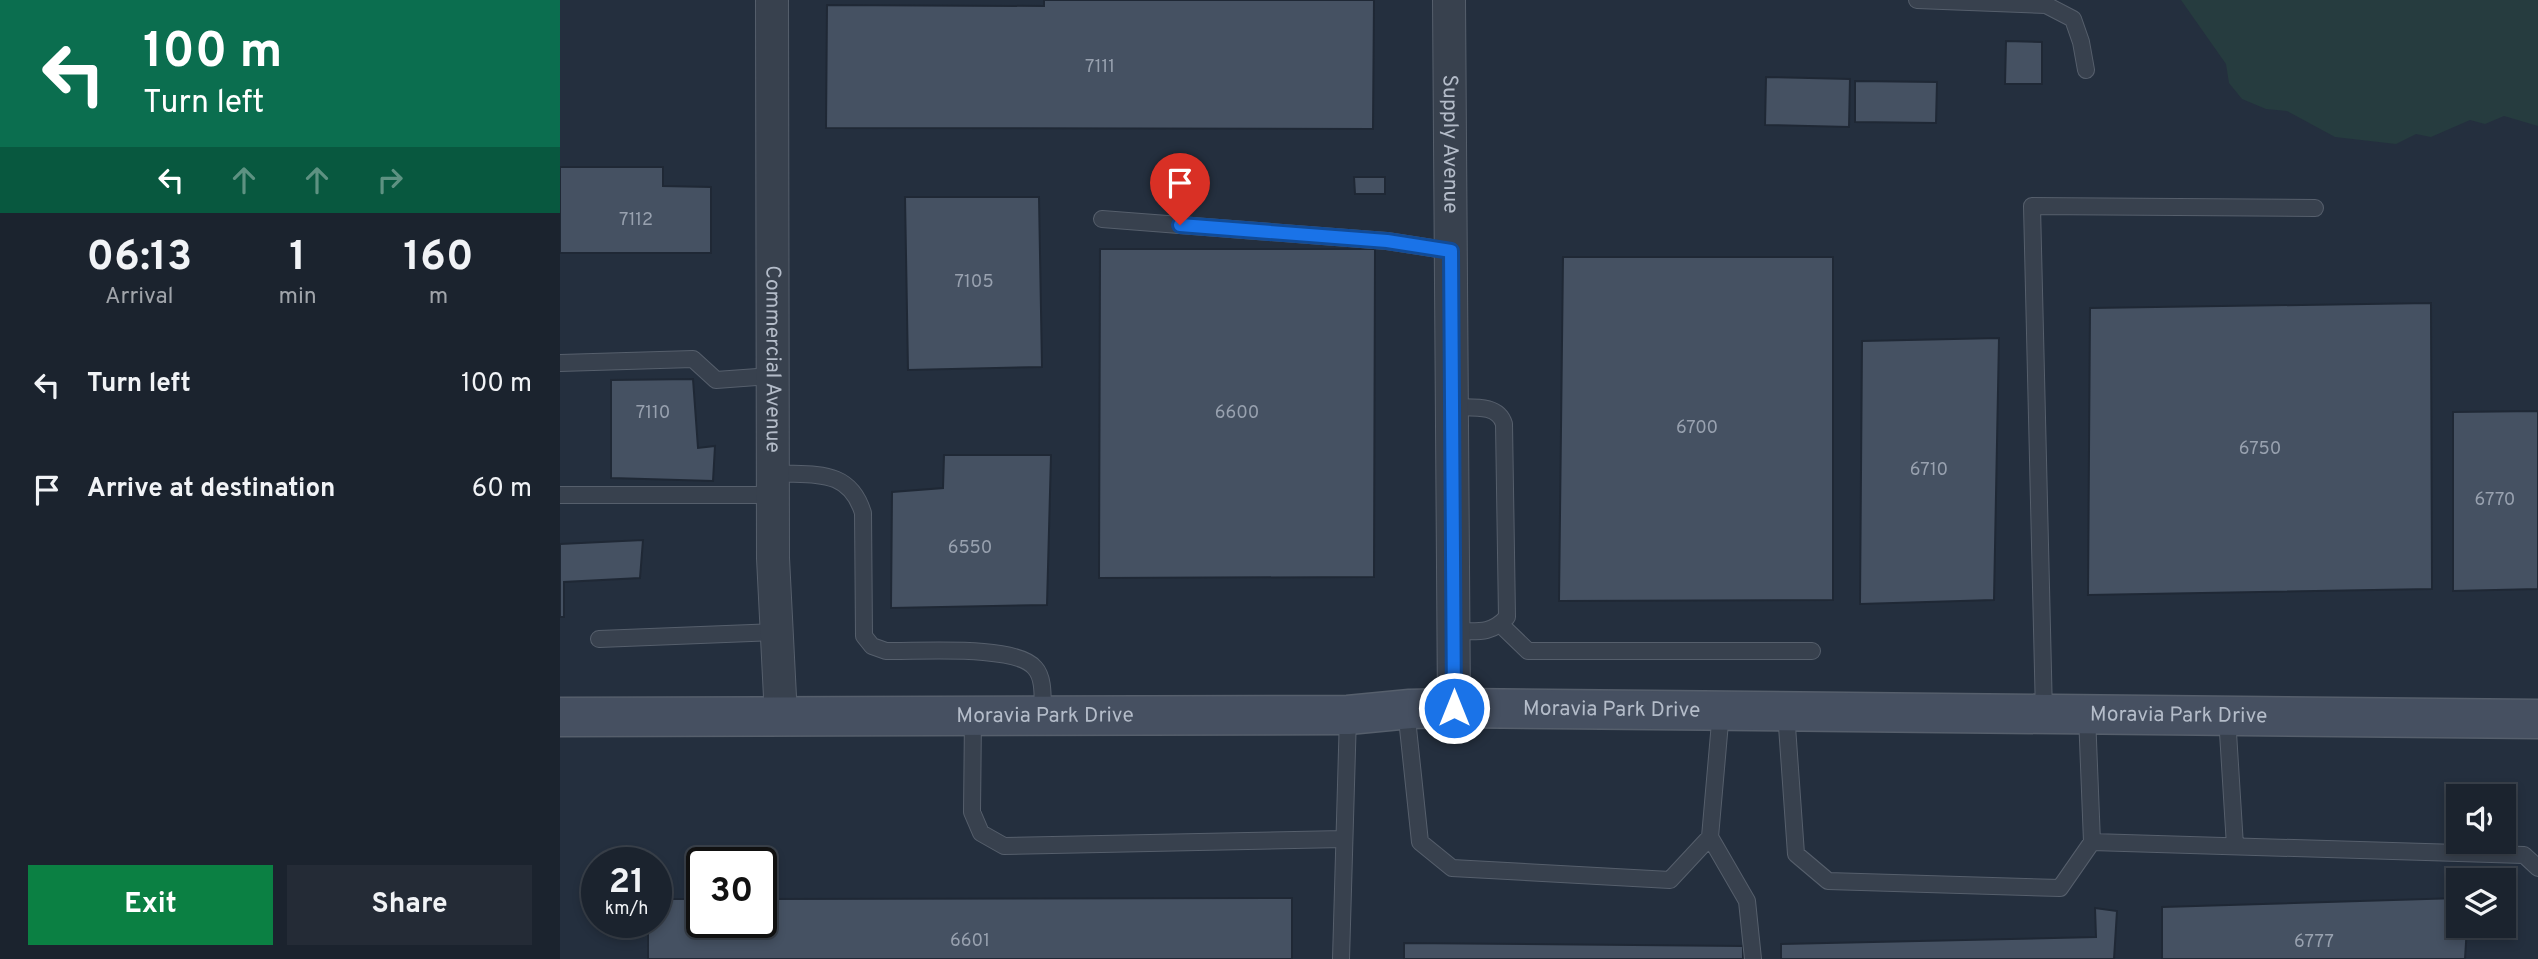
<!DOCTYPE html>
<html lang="en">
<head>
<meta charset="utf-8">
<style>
  body { margin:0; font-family:Overpass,sans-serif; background:#242b36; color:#f1f3f6; height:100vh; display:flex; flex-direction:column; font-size:26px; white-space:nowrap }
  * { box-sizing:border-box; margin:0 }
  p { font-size:23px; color:#a0a4aa }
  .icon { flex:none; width:38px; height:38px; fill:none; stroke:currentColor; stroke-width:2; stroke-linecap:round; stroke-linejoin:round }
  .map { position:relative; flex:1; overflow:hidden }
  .drawer { display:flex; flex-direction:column; background:#1b232e; width:560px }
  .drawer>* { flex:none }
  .top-card { background:#0b6e4f; color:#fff; overflow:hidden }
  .fabs { position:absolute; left:1886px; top:784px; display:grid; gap:14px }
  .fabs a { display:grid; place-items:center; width:70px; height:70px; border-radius:0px; background:#1b232e; box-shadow:0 4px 10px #0003,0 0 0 2px #39404a; font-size:35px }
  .speed { position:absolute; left:21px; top:847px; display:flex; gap:14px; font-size:35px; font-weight:700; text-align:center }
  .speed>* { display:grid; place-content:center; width:91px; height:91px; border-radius:50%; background:#1b232e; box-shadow:0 4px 10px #0003,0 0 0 2px #39404a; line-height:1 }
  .speed small { font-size:18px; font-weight:400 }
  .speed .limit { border:4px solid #111; border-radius:10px; background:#fff; color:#111 }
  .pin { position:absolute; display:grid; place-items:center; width:60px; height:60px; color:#fff; margin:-72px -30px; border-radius:50% 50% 50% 0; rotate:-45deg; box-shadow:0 0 7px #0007 }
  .pin .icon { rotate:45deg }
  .me { position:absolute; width:77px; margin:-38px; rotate:0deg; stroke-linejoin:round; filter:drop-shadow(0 0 5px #0008) }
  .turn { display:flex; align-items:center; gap:24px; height:147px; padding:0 28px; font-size:32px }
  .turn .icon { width:91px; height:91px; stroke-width:2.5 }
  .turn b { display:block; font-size:49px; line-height:60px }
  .lanes { display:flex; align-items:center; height:66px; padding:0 28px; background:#0003; justify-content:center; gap:35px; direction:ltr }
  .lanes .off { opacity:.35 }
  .eta { display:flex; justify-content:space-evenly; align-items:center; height:119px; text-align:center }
  .eta b { font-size:42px; font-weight:700; line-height:49px }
  .cta { display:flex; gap:14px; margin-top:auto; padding:14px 28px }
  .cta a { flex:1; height:80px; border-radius:0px; background:#0b8043; color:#fff; font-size:28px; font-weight:700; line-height:80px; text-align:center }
  .cta a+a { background:#242b36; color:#f1f3f6 }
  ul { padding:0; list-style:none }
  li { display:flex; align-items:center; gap:21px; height:105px; padding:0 28px }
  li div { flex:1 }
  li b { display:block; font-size:26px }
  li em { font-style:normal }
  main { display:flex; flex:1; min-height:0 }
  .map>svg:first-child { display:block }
</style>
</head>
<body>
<main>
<section class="drawer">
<div class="top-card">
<div class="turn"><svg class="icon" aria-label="left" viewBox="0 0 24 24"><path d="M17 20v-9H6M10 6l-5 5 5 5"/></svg><div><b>100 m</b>Turn left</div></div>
<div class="lanes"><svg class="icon" aria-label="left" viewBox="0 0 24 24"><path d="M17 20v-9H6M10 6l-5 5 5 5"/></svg><svg class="icon off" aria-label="ahead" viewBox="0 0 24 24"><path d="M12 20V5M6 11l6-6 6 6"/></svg><svg class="icon off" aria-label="ahead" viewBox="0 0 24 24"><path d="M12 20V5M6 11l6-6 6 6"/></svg><svg class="icon off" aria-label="right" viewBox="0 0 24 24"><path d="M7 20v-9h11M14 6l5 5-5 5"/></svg></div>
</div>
<div class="eta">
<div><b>06:13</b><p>Arrival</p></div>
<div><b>1</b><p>min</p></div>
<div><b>160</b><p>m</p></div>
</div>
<ul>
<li><svg class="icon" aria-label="left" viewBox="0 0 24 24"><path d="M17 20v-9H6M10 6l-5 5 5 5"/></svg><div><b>Turn left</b></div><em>100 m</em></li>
<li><svg class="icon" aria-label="arrive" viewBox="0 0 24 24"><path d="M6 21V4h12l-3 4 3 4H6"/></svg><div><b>Arrive at destination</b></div><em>60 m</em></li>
</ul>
<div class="cta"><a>Exit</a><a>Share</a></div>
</section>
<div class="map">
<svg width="1978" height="959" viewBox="0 0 1978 959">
  <rect width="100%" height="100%" fill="#242f3e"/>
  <path fill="#263c3f" d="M1621 0H1978V126L1944 116 1925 124 1910 120 1871 137 1856 134 1836 144 1775 137 1727 111 1706 109 1682 99 1669 83 1666 64Z"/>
  <path fill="#455162" stroke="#1f2835" stroke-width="2" d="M484 0H814L813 129 266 128 267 5 484 6Z
    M1446 41 1482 42V84H1445Z
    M1206 77 1290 79 1289 127 1205 125Z
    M1295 81 1377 82 1376 123 1295 122Z
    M0 167H103V186L151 187V253H0Z
    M794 177H825V194H795Z
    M345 197H479L482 367 348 370Z
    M540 249H815L814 577 539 578Z
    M1003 257H1273V600L999 601Z
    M1871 303 1872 589 1528 595 1530 308Z
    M1439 338 1434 600 1300 604 1302 341Z
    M133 379 138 448 155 446 153 481 51 478V380Z
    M1978 411V589L1893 591V412Z
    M384 455H491L487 605 331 608 332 492 383 488Z
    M83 540 80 578 4 582V617H0V544Z
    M732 898V959H88V922H96V899H142V922H201V899Z
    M1899 898V926H1907L1905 959H1602V907Z
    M1535 908 1557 911 1554 959H1221V944L1536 937Z
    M844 943 1183 946V959H844Z"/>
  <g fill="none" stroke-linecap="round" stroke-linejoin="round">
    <defs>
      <path id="lane" d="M1357 0 1486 5 1513 19 1521 42 1526 70
        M542 219 827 241 891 251
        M0 363 133 359 156 380 212 376
        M892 407C910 408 938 403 944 424L947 617C931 635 916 631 893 631
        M213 473C253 476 289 467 303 513L304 636 312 646 326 651C357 652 456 644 475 668 485 679 482 701 483 715
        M0 495H213
        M940 624 968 651H1252
        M39 639 216 632
        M846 709 860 842 892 868 1110 880 1150 837 1161 711
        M1226 712 1236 854 1268 881 1500 888 1532 842 1527 715
        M1484 714 1472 206 1755 208
        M1667 716 1675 846
        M413 718 412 812 421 833 444 846 783 839
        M1150 837 1187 901 1193 959
        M1532 842 1964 855 1978 868
        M781 959 788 715"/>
      <g id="street">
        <path id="s1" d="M212 0 213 558 221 717"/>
        <path id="s2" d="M889 0 894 708"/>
      </g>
      <g id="secondary">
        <path id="s3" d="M0 717 788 715 850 709 894 708 1978 719"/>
      </g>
    </defs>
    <use href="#lane" stroke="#565f6c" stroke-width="18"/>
    <use href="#street" stroke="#565f6c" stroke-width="34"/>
    <use href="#secondary" stroke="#565f6c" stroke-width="41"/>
    <use href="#lane" stroke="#38414e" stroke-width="16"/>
    <use href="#street" stroke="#38414e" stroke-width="32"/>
    <use href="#secondary" stroke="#465061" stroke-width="38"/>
  </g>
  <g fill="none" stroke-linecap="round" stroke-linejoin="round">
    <defs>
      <path id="route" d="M620 225 827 241 891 251 894 708"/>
    </defs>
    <use href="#route" stroke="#114b97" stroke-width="18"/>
    <use href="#route" stroke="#1a73e8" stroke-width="12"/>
  </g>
  <g text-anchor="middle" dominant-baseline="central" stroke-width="5" stroke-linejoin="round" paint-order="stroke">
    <g font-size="18" fill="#98a1af">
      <text x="540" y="67">7111</text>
      <text x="76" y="220">7112</text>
      <text x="414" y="282">7105</text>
      <text x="93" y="413">7110</text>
      <text x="677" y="413">6600</text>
      <text x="1137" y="428">6700</text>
      <text x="1700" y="449">6750</text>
      <text x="1369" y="470">6710</text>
      <text x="1935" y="500">6770</text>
      <text x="410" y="548">6550</text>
      <text x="410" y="941">6601</text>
      <text x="1754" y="942">6777</text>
    </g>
    <g font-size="21" fill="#b4bcc9" stroke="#1d2633">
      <text stroke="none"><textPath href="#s2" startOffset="144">Supply Avenue</textPath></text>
      <text stroke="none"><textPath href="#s1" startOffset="359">Commercial Avenue</textPath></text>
      <text stroke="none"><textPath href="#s3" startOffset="1052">Moravia Park Drive</textPath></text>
      <text stroke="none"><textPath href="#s3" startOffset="1619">Moravia Park Drive</textPath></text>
      <text stroke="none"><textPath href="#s3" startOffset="485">Moravia Park Drive</textPath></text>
    </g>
  </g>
</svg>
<div class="fabs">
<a><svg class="icon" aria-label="sound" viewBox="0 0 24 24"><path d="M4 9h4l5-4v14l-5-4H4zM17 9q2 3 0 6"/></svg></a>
<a><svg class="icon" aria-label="layers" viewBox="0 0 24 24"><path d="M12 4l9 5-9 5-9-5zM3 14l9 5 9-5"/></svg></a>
</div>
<div class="speed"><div>21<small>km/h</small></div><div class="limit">30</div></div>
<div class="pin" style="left:620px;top:225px;background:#d93025"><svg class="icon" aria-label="arrive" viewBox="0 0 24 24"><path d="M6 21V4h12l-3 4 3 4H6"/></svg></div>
<svg class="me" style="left:894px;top:708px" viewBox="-20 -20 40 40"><circle r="17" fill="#1a73e8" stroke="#fff" stroke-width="3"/><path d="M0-11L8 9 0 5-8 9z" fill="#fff"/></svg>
</div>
</main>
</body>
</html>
